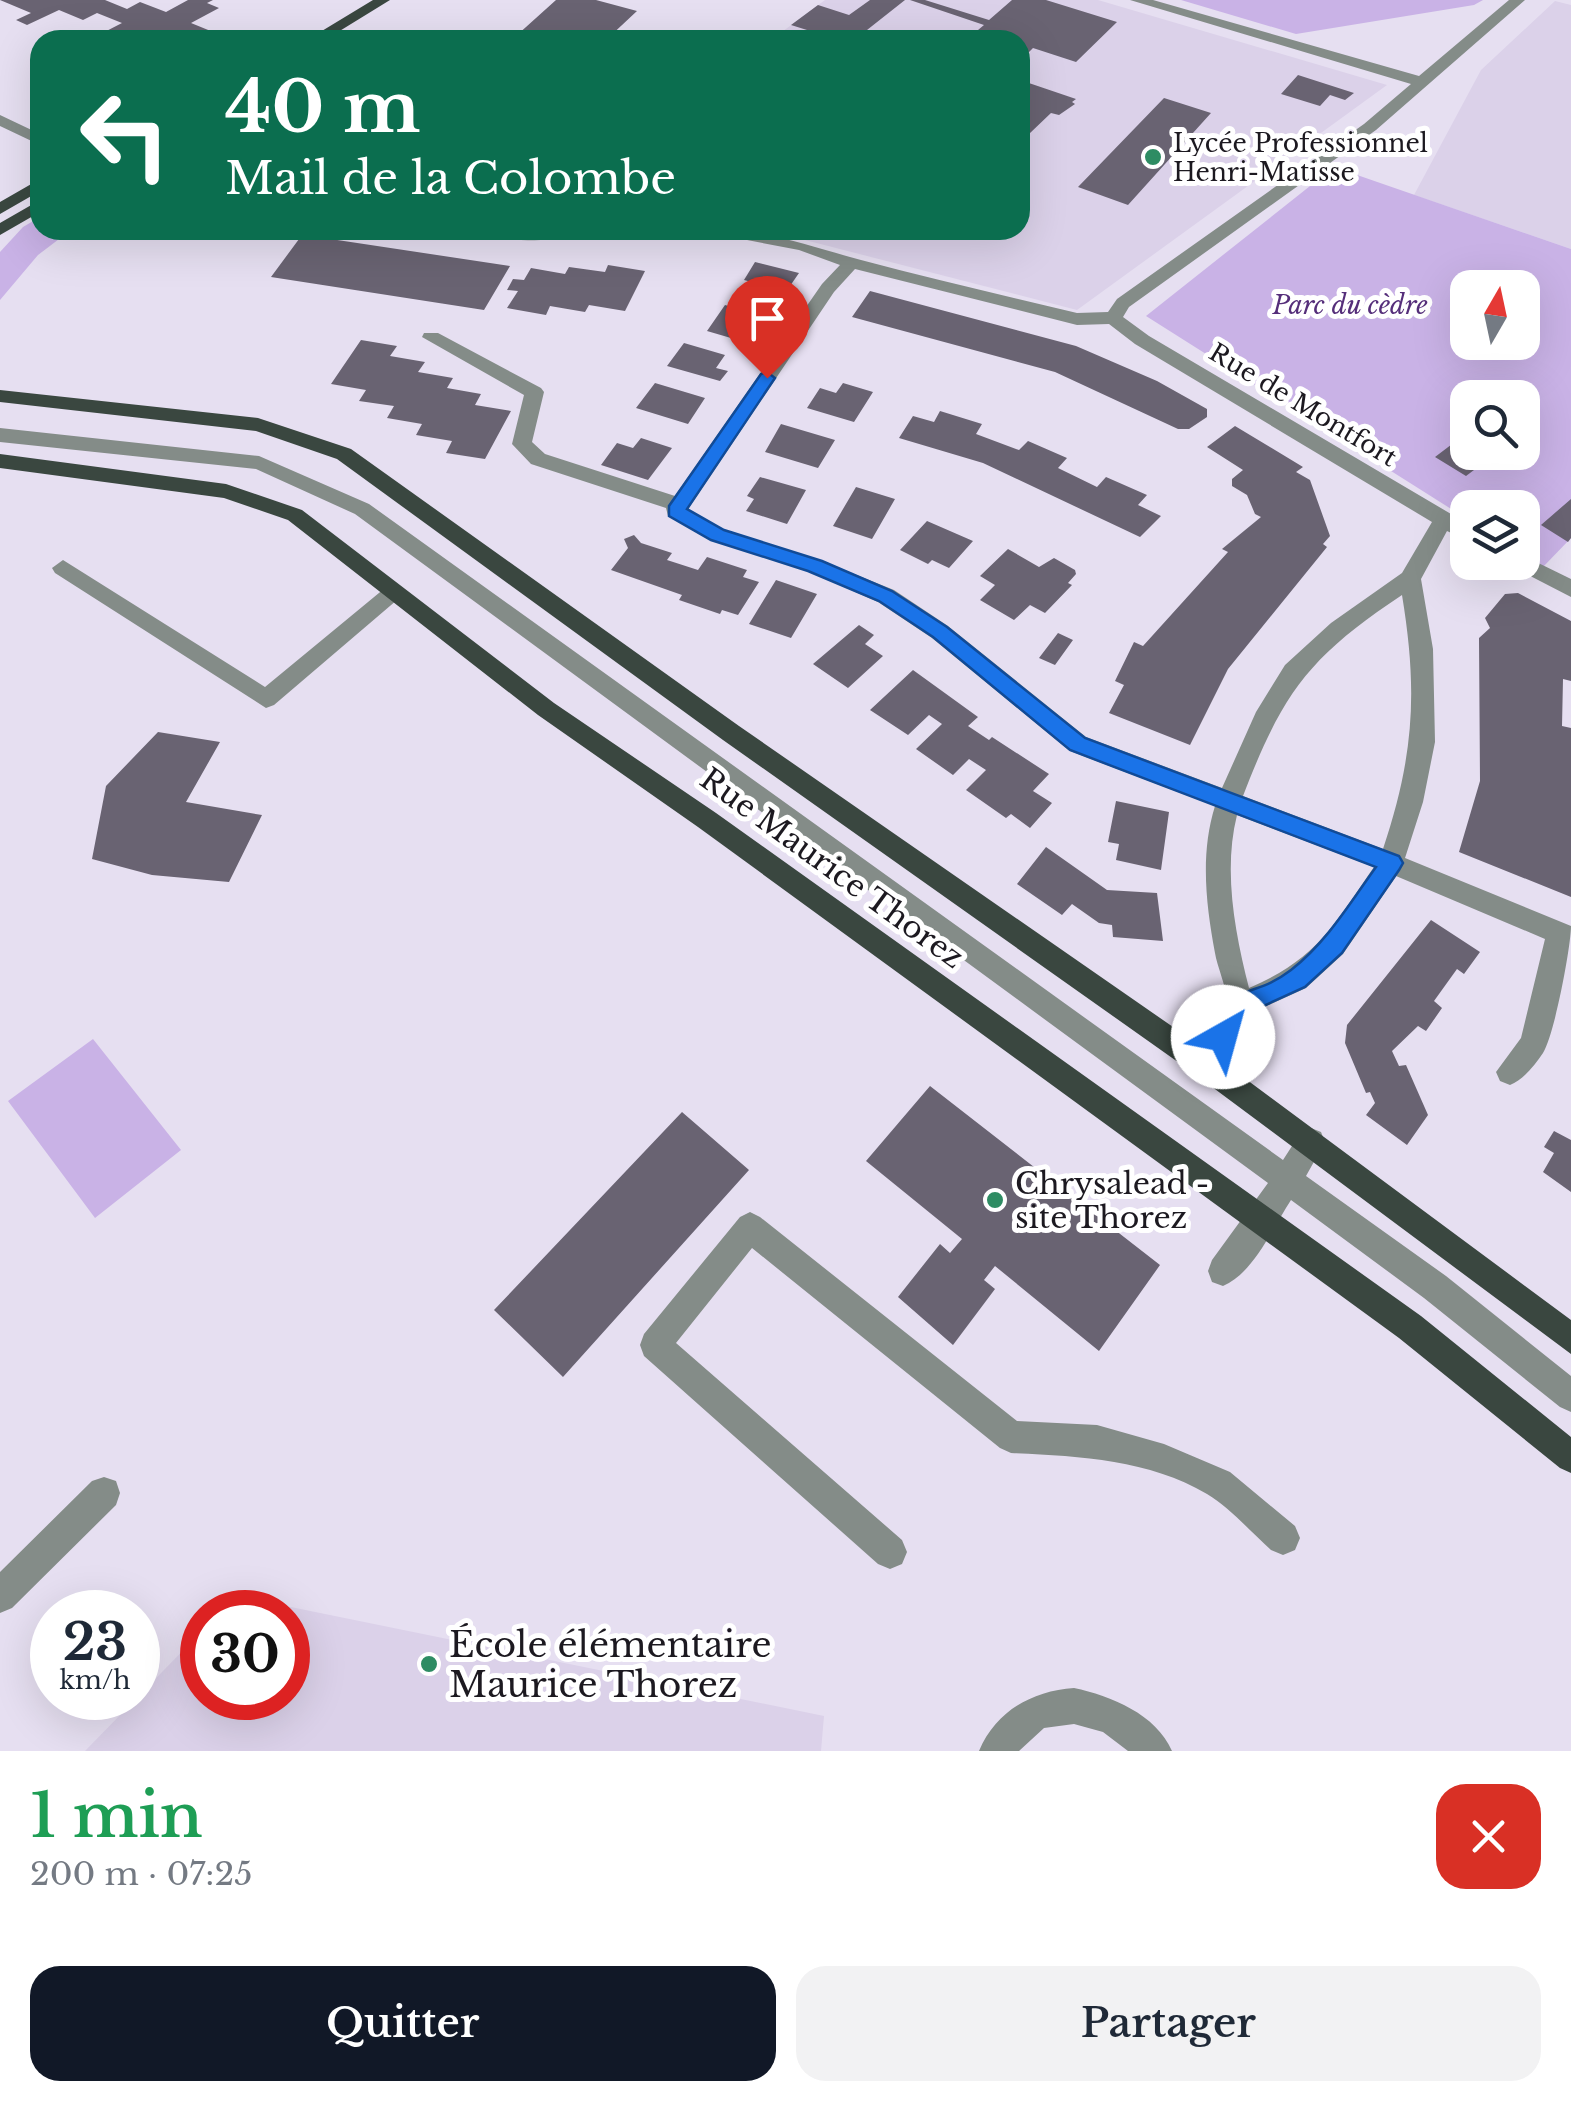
<!DOCTYPE html>
<html lang="fr">
<head>
<meta charset="utf-8">
<style>
  body { margin:0; font-family:"Libre Baskerville",serif; background:#f2f2f3; color:#1f2937; height:100vh; display:flex; flex-direction:column; font-size:38px; white-space:nowrap }
  * { box-sizing:border-box; margin:0 }
  p { font-size:32px; color:#747a83 }
  .icon { flex:none; width:55px; height:55px; fill:none; stroke:currentColor; stroke-width:2; stroke-linecap:round; stroke-linejoin:round }
  .map { position:relative; height:1751px; overflow:hidden }
  .side { display:flex; flex-direction:column; background:#fff; flex:1 }
  .side>* { flex:none }
  .banner { position:absolute; left:30px; top:30px; width:1000px; height:210px; border-radius:30px; box-shadow:0 10px 40px #0002; background:#0b6e4f; color:#fff; overflow:hidden }
  .needle { width:65px; rotate:9deg }
  .tools { position:absolute; left:1450px; top:270px; display:grid; gap:20px }
  .tools a { display:grid; place-items:center; width:90px; height:90px; border-radius:20px; background:#fff; box-shadow:0 10px 40px #0002; font-size:50px }
  .speed { position:absolute; left:30px; top:1590px; display:flex; gap:20px; font-size:50px; font-weight:700; text-align:center }
  .speed>* { display:grid; place-content:center; width:130px; height:130px; border-radius:50%; background:#fff; box-shadow:0 10px 40px #0002; line-height:1 }
  .speed small { font-size:25px; font-weight:400 }
  .speed .limit { border:15px solid #d22; background:#fff; color:#111 }
  .pin { position:absolute; display:grid; place-items:center; width:85px; height:85px; color:#fff; margin:-102px -42px; border-radius:50% 50% 50% 0; rotate:-45deg; box-shadow:0 0 10px #0007 }
  .pin .icon { rotate:45deg }
  .me { position:absolute; width:110px; margin:-55px; rotate:38deg; stroke-linejoin:round; filter:drop-shadow(0 0 8px #0008) }
  .turn { display:flex; align-items:center; gap:35px; height:210px; padding:0 30px; font-size:45px }
  .turn .icon { width:130px; height:130px; stroke-width:2.5 }
  .turn b { display:block; font-size:70px; line-height:85px }
  .round { display:grid; place-items:center; flex:none; width:105px; height:105px; border-radius:30px; background:#f2f2f3 }
  .headline { display:flex; align-items:center; justify-content:space-between; height:170px; padding:0 30px }
  h1 { font-size:60px; font-weight:600; line-height:75px; color:#1e9e55 }
  .cta { display:flex; gap:20px; margin-top:auto; padding:20px 30px }
  .cta a { flex:1; height:115px; border-radius:30px; background:#111827; color:#fff; font-size:40px; font-weight:600; line-height:115px; text-align:center }
  .cta a+a { background:#f2f2f3; color:#1f2937 }
  .map>svg:first-child { display:block }
</style>
</head>
<body>
<div class="map">
<svg width="1571" height="1751" viewBox="0 0 1571 1751">
  <rect width="100%" height="100%" fill="#e6dff1"/>
  <path fill="#dbd1e9" d="M825 0H1098L1387 85 1077 310 766 230H1020V40H771Z
    M1555 1 1571 5V249L1414 195 1481 70Z
    M237 1596 824 1716 821 1751H85L202 1631V1698H288V1612H221Z"/>
  <path fill="#c9b2e6" fill-rule="evenodd" d="M1181 0H1483L1474 5 1296 34Z
    M1334 167 1571 249V538L1543 567 1523 554 1522 508H1468L1467 519 1146 316ZM1468 288H1522V342H1468ZM1468 398H1522V452H1468Z
    M40 217V230H71L38 255 0 300V252L23 227Z
    M93 1039 181 1150 95 1218 8 1101Z"/>
  <path fill="#696372" d="M0 0H105L127 9 140 2 166 12 188 0H213L207 3 219 8 191 23 218 34 206 40 190 36 183 40 116 37 89 40 122 23 97 13 83 20 59 10 27 25 16 20 31 13Z
    M556 0H596L637 11 606 40H497L505 34 516 36Z
    M870 0H905L867 30 896 40H817L823 35 791 25 818 5 849 15Z
    M910 0H925L989 20 1012 0H1046L1117 22 1076 62 1033 48 1020 61V40L978 30 984 25Z
    M1298 75 1354 93 1345 100 1330 95 1320 106 1281 94Z
    M1020 80 1076 99 1072 102 1075 104 1059 115 1051 113 1029 134 1020 131Z
    M1164 98 1211 113 1128 205 1078 187Z
    M302 235 324 238 510 266 484 310 271 277Z
    M755 262 799 273 781 299 753 292 759 284 744 280Z
    M608 265 645 271 625 311 589 305 585 312 550 306 546 315 507 308 518 291 507 290 513 279 524 280 531 268 565 274 569 267 605 272Z
    M870 291 1076 346 1157 381 1207 409V417L1189 429H1178L1055 372 852 317Z
    M725 305 761 315 754 324 760 326 748 343 707 331Z
    M361 340 397 346 390 356 425 362 418 372 453 378 447 388 481 394 475 405 511 411 485 459 446 453 452 441 416 435 422 424 387 418 394 406 359 401 366 390 331 384Z
    M684 343 725 355 716 368 728 371 720 381 667 366Z
    M655 383 705 398 688 424 636 408Z
    M843 383 873 392 854 422 807 408 820 388 836 393Z
    M940 411 982 424 976 434 1019 450 1028 441 1067 458 1058 468 1097 487 1106 477 1147 495 1138 505 1161 516 1140 537 983 463 899 438 913 416 934 422Z
    M781 424 835 440 818 468 765 452Z
    M1235 426 1303 467 1296 472 1310 480 1330 536 1323 544 1327 547 1228 669 1190 745 1109 713 1124 685 1115 681 1134 642 1143 646 1228 552 1222 549 1261 517 1255 514 1247 495 1232 486V479L1243 470 1207 447Z
    M1468 432V452H1498L1466 476 1435 457Z
    M641 438 672 448 648 480 601 465 617 443 633 448Z
    M760 477 806 490 787 524 746 511 754 499 747 496Z
    M856 487 895 499 872 539 833 526Z
    M1571 499V538L1568 542 1541 525Z
    M927 521 973 541 949 568 932 560 928 564 900 550Z
    M634 535 641 543 672 553 667 560 698 570 707 557 747 570 743 577 759 582 738 615 722 610 720 614 679 600 682 595 611 570 628 548 624 539Z
    M1008 549 1039 567 1054 558 1075 570 1076 574 1068 583 1072 585 1045 613 1030 605 1014 620 980 600 995 585 980 576Z
    M776 580 817 594 791 638 749 624Z
    M1518 593 1571 621V681L1563 679 1562 726 1571 728V897L1459 852 1480 781 1479 638 1490 628 1485 618 1505 594Z
    M859 625 874 635 865 644 883 656 848 688 813 664Z
    M1058 633 1073 640 1055 665 1039 658Z
    M913 670 978 717 968 726 989 740 992 737 1049 774 1033 791 1052 803 1030 828 1011 814 1006 818 966 790 986 770 969 759 953 775 916 749 942 724 929 715 908 735 870 710Z
    M158 732 220 742 186 802 262 815 229 882 152 875 92 859 106 786Z
    M1116 801 1169 812 1161 870 1116 860 1119 844 1108 842Z
    M1046 847 1107 890 1157 893 1163 941 1113 937 1112 925 1099 923 1072 904 1062 915 1017 884Z
    M1431 920 1480 952 1464 974 1457 969 1434 1001 1442 1008 1426 1031 1418 1026 1392 1051 1399 1066 1406 1065 1428 1115 1407 1145 1366 1115 1375 1103 1370 1092 1366 1093 1345 1043 1347 1025Z
    M930 1086 1160 1265 1099 1351 995 1266 984 1280 995 1289 953 1345 898 1297 940 1244 950 1253 962 1239 866 1161Z
    M682 1112 749 1170 563 1377 494 1310Z
    M1554 1131 1571 1140V1192L1543 1172 1554 1153 1544 1147Z"/>
  <g fill="none" stroke-linecap="round" stroke-linejoin="round">
    <path fill="#848c88" fill-rule="evenodd" d="M1130 0H1153L1419 76 1509 0H1525L1376 130 1129 307 1123 317 1149 336 1468 524V541L1447 531 1421 579 1433 649 1435 742 1423 802 1405 858 1571 926C1571 946 1555 1033 1543 1053 1535 1065 1523 1080 1510 1085L1500 1081 1496 1072 1521 1038 1545 939 1396 876 1343 954 1306 988 1249 1014 1220 1068 1202 1076 1192 1072 1188 1063C1197 1044 1220 1028 1226 1005 1229 992 1217 967 1215 953 1206 905 1200 854 1215 806L1070 751 932 638 878 602 808 571 710 540 668 516 666 508 531 464 512 444 524 395 422 337 424 333H438L541 388 544 392 532 442 545 454 675 496 822 284 840 265 799 250 721 235 712 230C769 230 808 246 861 260 933 279 1005 296 1077 313L1108 312 1117 299 1364 124 1411 84ZM855 269 1077 325 1109 324 1135 344 1432 522 1402 573 1331 623 1285 665 1256 712 1222 788 1086 737 948 626 894 590 822 561 724 530 688 509 834 292ZM1402 595C1418 692 1414 756 1383 849L1243 796C1283 692 1309 657 1402 595ZM1237 815 1374 867C1333 926 1317 959 1249 988 1235 933 1223 871 1237 815Z
      M0 115 40 134V145L0 126Z
      M478 230H628L619 235C587 237 503 248 478 230Z
      M0 428 259 456 369 504 1283 1160 1301 1132 1311 1128 1321 1132 1325 1142 1306 1176 1446 1276 1571 1376V1412L1560 1407 1424 1298 1291 1200C1273 1227 1254 1273 1223 1286L1212 1282 1208 1271 1212 1260 1268 1183 355 514 256 469 0 442Z
      M1522 555 1571 579V597L1513 567 1510 562H1522Z
      M63 560 265 687 385 588H401L404 594 274 705 266 708 55 573 52 568Z
      M750 1212 760 1217 1017 1421 1097 1425 1164 1444 1230 1472 1295 1526 1300 1538 1295 1550 1283 1555 1271 1550C1251 1532 1230 1508 1207 1494 1148 1459 1077 1456 1011 1453L1000 1448 752 1248 676 1343 902 1540 907 1552 902 1564 890 1569 878 1564 644 1356 640 1345 644 1334 740 1217Z
      M104 1477 116 1481 120 1493 116 1505 12 1608 0 1613V1572L92 1481Z
      M1074 1688C1111 1696 1156 1714 1172 1751H1128L1103 1732 1074 1724 1044 1728 1019 1751H979C996 1711 1032 1691 1074 1688Z"/>
    <path fill="#3a4740" fill-rule="evenodd" d="M373 0H390L325 40H307Z
      M40 179V191L0 214V202Z
      M40 200V212L0 235V223Z
      M0 390 258 418 351 449 739 726 1212 1054 1571 1320V1354L1192 1072 723 740 337 459 256 431 0 402Z
      M0 454 226 484 302 510 554 703 716 813 1421 1316 1571 1437V1473L1560 1468 1399 1338 698 827 538 715 288 520 224 498 0 468Z"/>
  </g>
  <path fill="#1a73e8" stroke="#114b97" stroke-width="2.5" d="M767 372 775 378 687 509 724 530 822 561 892 591 947 627 1085 738 1399 856 1403 863 1399 870 1342 953 1305 987 1248 1013 1232 1045 1223 1048 1215 1045 1211 1037C1239 975 1249 1002 1291 970 1327 942 1350 903 1376 867L1070 750 933 637 879 601 808 571 711 540 669 516V506L761 374Z"/>
  <g fill="#2e8c63" stroke="#fff" stroke-width="4">
    <circle cx="1153" cy="157" r="10"/>
    <circle cx="995" cy="1200" r="10"/>
    <circle cx="429" cy="1664" r="10"/>
  </g>
  <g text-anchor="middle" dominant-baseline="central" stroke-width="10" stroke-linejoin="round" paint-order="stroke">
    <g font-size="25" fill="#1c1920" stroke="#fff" text-anchor="start">
      <text x="1173" y="143">Lycée Professionnel<tspan x="1173" dy="29">Henri-Matisse</tspan></text>
    </g>
    <g font-size="25" font-style="italic" fill="#552e7a" stroke="#fff">
      <text x="1350" y="305">Parc du cèdre</text>
    </g>
    <g font-size="25" fill="#1c1920" stroke="#fff">
      <text transform="translate(1303 405) rotate(31)">Rue de Montfort</text>
    </g>
    <g font-size="30" fill="#1c1920" stroke="#fff">
      <text transform="translate(832 868) rotate(36)">Rue Maurice Thorez</text>
    </g>
    <g font-size="30" fill="#1c1920" stroke="#fff" text-anchor="start">
      <text x="1015" y="1183">Chrysalead -<tspan x="1015" dy="34">site Thorez</tspan></text>
    </g>
    <g font-size="35" fill="#1c1920" stroke="#fff" text-anchor="start">
      <text x="449" y="1644">École élémentaire<tspan x="449" dy="40">Maurice Thorez</tspan></text>
    </g>
  </g>
</svg>
<div class="tools">
<a><svg class="needle" viewBox="-14 -14 28 28"><path d="M0-13l5 13h-10z" fill="#e53935"/><path d="M0 13l5-13h-10z" fill="#747a83"/></svg></a>
<a><svg class="icon" aria-label="search" viewBox="0 0 24 24"><circle cx="10" cy="10" r="6"/><path d="M15 15l6 6"/></svg></a>
<a><svg class="icon" aria-label="layers" viewBox="0 0 24 24"><path d="M12 4l9 5-9 5-9-5zM3 14l9 5 9-5"/></svg></a>
</div>
<div class="speed"><div>23<small>km/h</small></div><div class="limit">30</div></div>
<div class="pin" style="left:767px;top:378px;background:#d93025"><svg class="icon" aria-label="arrive" viewBox="0 0 24 24"><path d="M6 21V4h12l-3 4 3 4H6"/></svg></div>
<svg class="me" style="left:1223px;top:1037px" viewBox="-20 -20 40 40"><circle r="19" fill="#fff"/><path d="M0-13L10 11 0 6-10 11z" fill="#1a73e8"/></svg>
<div class="banner">
<div class="turn"><svg class="icon" aria-label="left" viewBox="0 0 24 24"><path d="M17 20v-9H6M10 6l-5 5 5 5"/></svg><div><b>40 m</b>Mail de la Colombe</div></div>
</div>
</div>
<section class="side">
<div class="headline"><div><h1>1 min</h1><p>200 m · 07:25</p></div><a class="round" style="background:#d93025;color:#fff"><svg class="icon" aria-label="close" viewBox="0 0 24 24"><path d="M6 6l12 12M18 6L6 18"/></svg></a></div>
<div class="cta"><a>Quitter</a><a>Partager</a></div>
</section>
</body>
</html>
